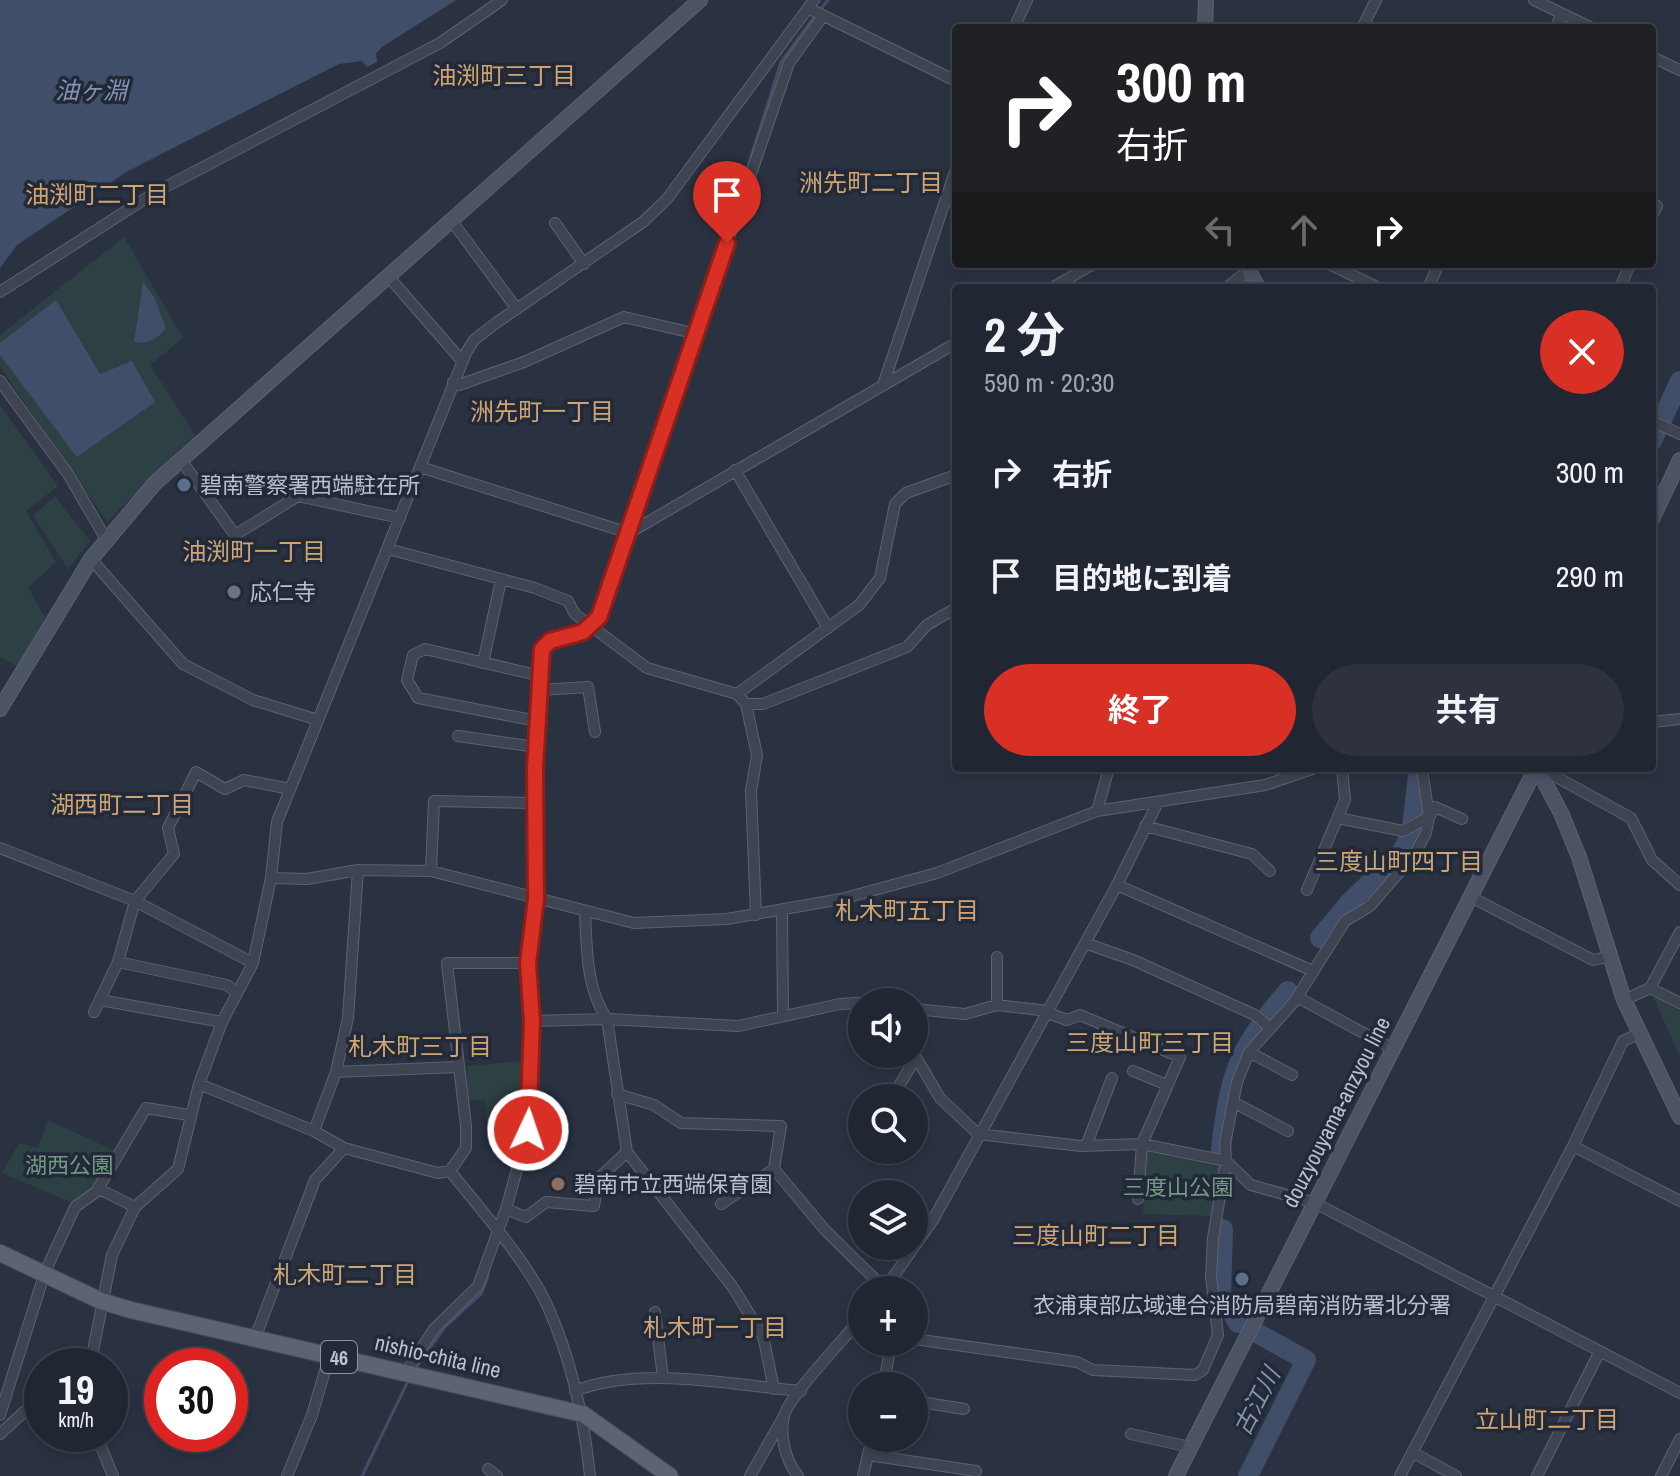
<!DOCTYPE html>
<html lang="ja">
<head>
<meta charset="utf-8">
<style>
  body { margin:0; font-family:"Archivo Narrow","Noto Sans JP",sans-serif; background:#2d323e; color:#f1f3f6; height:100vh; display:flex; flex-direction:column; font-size:30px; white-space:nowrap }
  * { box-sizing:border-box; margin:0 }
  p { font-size:26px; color:#a2a5ac }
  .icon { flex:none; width:44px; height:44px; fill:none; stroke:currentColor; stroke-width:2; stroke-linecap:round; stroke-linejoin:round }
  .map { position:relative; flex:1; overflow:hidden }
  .panel { position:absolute; left:952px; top:284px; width:704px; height:488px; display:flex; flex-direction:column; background:#202632; border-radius:8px; box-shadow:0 4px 12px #0003,0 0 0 2px #3d434d }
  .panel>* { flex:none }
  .top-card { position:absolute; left:952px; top:24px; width:704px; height:244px; border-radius:8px; box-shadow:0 4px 12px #0003,0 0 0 2px #3d434d; background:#202124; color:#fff; overflow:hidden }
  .buttons { position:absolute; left:848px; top:988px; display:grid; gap:16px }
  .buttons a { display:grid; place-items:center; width:80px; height:80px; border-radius:50%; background:#202632; box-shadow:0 4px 12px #0003,0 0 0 2px #3d434d; font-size:40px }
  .speed { position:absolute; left:24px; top:1348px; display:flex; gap:16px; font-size:40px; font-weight:700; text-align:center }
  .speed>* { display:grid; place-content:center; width:104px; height:104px; border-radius:50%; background:#202632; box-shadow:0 4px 12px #0003,0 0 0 2px #3d434d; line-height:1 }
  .speed small { font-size:20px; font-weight:400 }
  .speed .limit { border:12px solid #d22; background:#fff; color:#111 }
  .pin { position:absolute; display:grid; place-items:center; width:68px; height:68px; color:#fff; margin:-82px -34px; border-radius:50% 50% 50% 0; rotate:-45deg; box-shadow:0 0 8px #0007 }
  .pin .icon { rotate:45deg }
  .me { position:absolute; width:88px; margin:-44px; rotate:3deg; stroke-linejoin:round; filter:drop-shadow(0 0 6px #0008) }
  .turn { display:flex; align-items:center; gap:28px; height:168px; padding:0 32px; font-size:36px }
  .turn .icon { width:104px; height:104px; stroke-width:2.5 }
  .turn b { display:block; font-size:56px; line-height:68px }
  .lanes { display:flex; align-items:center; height:76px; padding:0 32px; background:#0003; justify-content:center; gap:40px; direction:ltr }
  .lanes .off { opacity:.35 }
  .round { display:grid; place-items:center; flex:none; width:84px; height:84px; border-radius:42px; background:#2d323e }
  .head { display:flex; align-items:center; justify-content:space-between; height:136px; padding:0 32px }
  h1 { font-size:48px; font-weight:700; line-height:60px }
  .action { display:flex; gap:16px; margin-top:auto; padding:16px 32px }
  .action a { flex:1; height:92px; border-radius:48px; background:#d93025; color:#fff; font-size:32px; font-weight:700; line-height:92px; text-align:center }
  .action a+a { background:#2d323e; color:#f1f3f6 }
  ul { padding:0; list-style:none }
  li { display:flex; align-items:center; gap:24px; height:104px; padding:0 32px }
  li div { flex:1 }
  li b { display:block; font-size:30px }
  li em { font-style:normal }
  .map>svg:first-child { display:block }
</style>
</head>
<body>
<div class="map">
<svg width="1680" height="1476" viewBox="0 0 1680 1476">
  <rect width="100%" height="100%" fill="#2a3242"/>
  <path fill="#2d4044" d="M124 237 183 338 150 365 195 435 107 522 0 367V335Z
    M0 405 58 486 26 511 56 562 28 588 45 617 18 667 0 657Z
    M55 496 90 541 68 569 33 516Z
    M1657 992 1680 1003V1057L1654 998Z
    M523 1061 524 1123 487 1124 485 1099 468 1101 467 1066Z
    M48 1120 115 1151 94 1189 73 1203 2 1173 19 1143 38 1148Z
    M1146 1151 1220 1167 1212 1216 1143 1214Z"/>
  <path fill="#414e6a" d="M0 0H456L382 47 376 53 377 62 367 67 362 61 339 64 128 171 17 245 0 268Z
    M143 282 154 297 166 328C158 338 149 345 134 342Z
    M56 300 100 374 132 361 155 402 77 457 0 355V343Z"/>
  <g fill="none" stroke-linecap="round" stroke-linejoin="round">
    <path stroke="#414e6a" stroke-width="3" d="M820 10 828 0
      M739 195 781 62 815 16
      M415 1369 444 1328 481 1294 488 1276
      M362 1476 409 1379"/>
    <path stroke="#414e6a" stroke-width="20" d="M1652 441 1680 381
      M1320 938 1350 902 1400 854 1411 835 1419 768
      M1221 1150C1229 1076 1238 1047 1288 991
      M1223 1229 1221 1294 1238 1323
      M1248 1476 1306 1360 1255 1332"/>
    <defs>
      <path id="street" d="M1534 0 1592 28
        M808 8 956 81
        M1014 28 1027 0
        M1362 28 1376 0
        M1555 28 1562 14
        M1652 57 1680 70
        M1652 203 1657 206 1652 216
        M451 220 517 309
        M555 223 584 264
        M1329 264 1379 288
        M388 276 462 361
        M1052 288 1093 264
        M1226 288 1249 270
        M1428 288 1439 264
        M1620 288 1630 264
        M0 292 154 193 440 43 502 0
        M0 381 68 474 106 539
        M453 382 459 385 524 362 624 317 697 334
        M883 385 956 169
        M1652 421 1680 434
        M181 460 235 535 298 496 400 518
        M420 467 629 533 956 343
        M735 470 828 628
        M388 549 535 588 568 601 575 614 647 668 737 694 746 704 757 755 751 791 756 915
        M91 559 183 664 253 700 318 720
        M483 663 501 580
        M540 690 588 687 595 732
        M737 694 859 605 880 578 895 504 906 493 956 475
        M746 704H763L907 647 927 625 956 608
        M537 721 418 698 407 680 413 655 425 649 541 676
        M1652 722 1680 719
        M458 736 536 747
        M1540 768 1631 818 1652 860 1680 885
        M1097 811 1109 768
        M1338 818 1403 831 1429 817 1435 807 1462 819
        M1145 826 1252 854 1270 871
        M0 848 135 901 253 963
        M431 871 434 801 534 803 542 649 550 641 583 632 599 617 789 63 823 16
        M271 878 307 879 358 870 431 871 634 923 727 919 841 899 937 873 1097 811 1265 785 1315 768
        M1117 885 1313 971
        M1307 890 1345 800 1342 768
        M1471 897 1593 960 1607 957
        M782 910 783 1016
        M585 913C587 950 586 988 607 1019L627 1152 732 1286 763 1336 774 1389
        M1085 943 1133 960 1255 1015 1269 1027
        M997 957V1005
        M118 962 227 985 236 992
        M1650 988 1680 1003
        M1297 997 1393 1049
        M100 1000 222 1022
        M1624 1000 1650 988 1680 932
        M914 1009 965 1014 997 1005 1040 1010 1067 1020 1080 1015 1180 1057 1142 1144 1138 1199
        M94 1012 118 962 135 901 174 854 168 828 196 772 225 789 244 780 290 789
        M532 1021 607 1019 738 1026 840 1004 872 1002
        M1249 1052 1292 1075
        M914 1054 940 1098 978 1134 1081 1146 1142 1144 1226 1161 1251 1185 1315 1203 1680 1393
        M1133 1071 1167 1085
        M336 1072 457 1067
        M199 1084 314 1131 344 1148 438 1173 450 1171 466 1148V1126L447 963H528
        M617 1094 654 1105 681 1123 781 1126 774 1169 825 1230 885 1289
        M892 1098 916 1057
        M1233 1102 1288 1131
        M314 1131 336 1072 348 1018 358 870
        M1086 1146 1112 1078
        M1573 1146 1680 1201
        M450 1171C480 1209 527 1261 547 1305 571 1358 584 1418 590 1476
        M99 1189 135 1207
        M721 1204 774 1169
        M506 1209 526 1217 546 1202 594 1206 599 1178 627 1152
        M884 1290 933 1220 1117 885 1157 804
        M655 1312 663 1378
        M255 1338 315 1180 344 1148
        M914 1339 1077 1362 1093 1370 1195 1375 1203 1370 1218 1335 1211 1277 1213 1238 1226 1161 1225 1143 1237 1082 1249 1052 1294 1002 1345 921 1370 906 1415 854 1426 833 1429 817 1422 768
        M76 1366 91 1353
        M90 1366 112 1255 135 1207 178 1169 199 1084 222 1022 253 963 271 878 277 822 466 353 474 340 496 323 643 222 667 199 814 0
        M407 1371 434 1329 478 1286 506 1209 528 1130 532 1021 528 963 536 899 534 803
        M883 1386 892 1342
        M575 1391C640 1365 732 1385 801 1391
        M914 1401 964 1409
        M0 1415 45 1272 75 1207 96 1192 146 1108 189 1115
        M0 1434 42 1395
        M96 1434 113 1476
        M1131 1434 1190 1447
        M1412 1452 1456 1476
        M868 1455 976 1471
        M488 1469 497 1476
        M287 1476 312 1415 330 1354
        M750 1476 783 1418
        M798 1476C786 1461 779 1436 784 1416 789 1396 846 1337 862 1317
        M863 1476 872 1438
        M1400 1476 1573 1146 1623 1041 1638 1034
        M1537 1476 1600 1351
        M1661 1476 1680 1439"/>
      <path id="secondary" d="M1205 28 1206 0
        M1246 264 1258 288
        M1652 519 1680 460
        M0 709 91 559 155 483 700 0
        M1537 768 1561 813 1579 857 1624 1000 1680 1117
        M1176 1476 1536 768"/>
      <path id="primary" d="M0 1253 101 1301 131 1310 583 1414 670 1476"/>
    </defs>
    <use href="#street" stroke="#5c6270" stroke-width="12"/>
    <use href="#secondary" stroke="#5c6270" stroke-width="16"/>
    <use href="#primary" stroke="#484d5c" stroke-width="18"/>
    <use href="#street" stroke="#3e4452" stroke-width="10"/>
    <use href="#secondary" stroke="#4c5365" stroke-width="14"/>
    <use href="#primary" stroke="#5c6372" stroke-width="16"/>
  </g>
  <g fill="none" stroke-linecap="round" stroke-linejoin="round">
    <defs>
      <path id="route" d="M528 1130 532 1021 528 963 536 899 535 768 542 649 550 641 583 632 599 617 727 243"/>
    </defs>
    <use href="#route" stroke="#8d1f18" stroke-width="20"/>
    <use href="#route" stroke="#d93025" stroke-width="14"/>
  </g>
  <g fill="#5c6f8a" stroke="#222938" stroke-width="3">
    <circle cx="184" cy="485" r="8"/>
    <circle cx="1242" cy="1279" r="8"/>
  </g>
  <circle fill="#6b7280" stroke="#222938" stroke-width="3" cx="234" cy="592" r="8"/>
  <circle fill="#8d6e63" stroke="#222938" stroke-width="3" cx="558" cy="1184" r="8"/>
  <g text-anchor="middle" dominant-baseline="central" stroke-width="7" stroke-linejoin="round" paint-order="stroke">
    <rect fill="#222938" stroke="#8d93a0" stroke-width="2" x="321" y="1341" width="36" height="32" rx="6"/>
    <g font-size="20" font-weight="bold" fill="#bbc0cc">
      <text x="339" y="1357">46</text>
    </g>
    <g font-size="22" fill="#bbc0cc" stroke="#222938" text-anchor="start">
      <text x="200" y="485">碧南警察署西端駐在所</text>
      <text x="250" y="592">応仁寺</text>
      <text x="574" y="1184">碧南市立西端保育園</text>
      <text x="1242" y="1305" text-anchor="middle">衣浦東部広域連合消防局碧南消防署北分署</text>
    </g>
    <g font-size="22" fill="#bbc0cc" stroke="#222938">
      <text transform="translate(1336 1112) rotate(-63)">douzyouyama-anzyou line</text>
      <text transform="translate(438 1356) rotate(13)">nishio-chita line</text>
    </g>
    <g font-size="22" fill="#749b81" stroke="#222938">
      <text x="69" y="1165">湖西公園</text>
      <text x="1178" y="1187">三度山公園</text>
    </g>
    <g font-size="24" fill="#cfa573" stroke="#222938">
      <text x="504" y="75">油渕町三丁目</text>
      <text x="871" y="182">洲先町二丁目</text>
      <text x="97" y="194">油渕町二丁目</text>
      <text x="542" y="411">洲先町一丁目</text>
      <text x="254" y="551">油渕町一丁目</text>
      <text x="122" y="804">湖西町二丁目</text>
      <text x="1399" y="861">三度山町四丁目</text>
      <text x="907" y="910">札木町五丁目</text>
      <text x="1150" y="1042">三度山町三丁目</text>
      <text x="420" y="1046">札木町三丁目</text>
      <text x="1096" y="1235">三度山町二丁目</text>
      <text x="345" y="1274">札木町二丁目</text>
      <text x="715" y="1327">札木町一丁目</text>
      <text x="1547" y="1419">立山町二丁目</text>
    </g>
    <g font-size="24" font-style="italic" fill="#8593b1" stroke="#222938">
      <text x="91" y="90">油ヶ淵</text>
      <text transform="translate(1256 1401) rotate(-63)">古江川</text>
    </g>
  </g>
</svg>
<div class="buttons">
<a><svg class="icon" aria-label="sound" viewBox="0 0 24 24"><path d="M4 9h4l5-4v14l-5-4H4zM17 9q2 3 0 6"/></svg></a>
<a><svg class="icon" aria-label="search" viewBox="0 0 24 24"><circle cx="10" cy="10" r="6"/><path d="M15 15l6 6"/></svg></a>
<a><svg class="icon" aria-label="layers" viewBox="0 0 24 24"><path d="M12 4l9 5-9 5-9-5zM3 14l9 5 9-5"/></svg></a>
<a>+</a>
<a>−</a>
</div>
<div class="speed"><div>19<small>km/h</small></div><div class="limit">30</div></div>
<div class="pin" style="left:727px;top:243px;background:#d93025"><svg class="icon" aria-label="arrive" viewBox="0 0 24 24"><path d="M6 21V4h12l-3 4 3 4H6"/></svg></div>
<svg class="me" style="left:528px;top:1130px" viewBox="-20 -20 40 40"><circle r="17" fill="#d93025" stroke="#fff" stroke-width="3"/><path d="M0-11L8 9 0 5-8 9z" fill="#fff"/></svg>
<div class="top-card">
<div class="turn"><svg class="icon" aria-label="right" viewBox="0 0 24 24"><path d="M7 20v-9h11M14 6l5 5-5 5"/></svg><div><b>300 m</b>右折</div></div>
<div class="lanes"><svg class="icon off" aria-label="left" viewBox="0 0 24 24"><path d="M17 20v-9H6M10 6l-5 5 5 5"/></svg><svg class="icon off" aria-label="ahead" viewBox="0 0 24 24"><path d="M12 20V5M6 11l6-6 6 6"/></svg><svg class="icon" aria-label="right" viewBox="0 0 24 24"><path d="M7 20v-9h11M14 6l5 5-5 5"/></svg></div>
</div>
<section class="panel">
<div class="head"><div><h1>2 分</h1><p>590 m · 20:30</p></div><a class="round" style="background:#d93025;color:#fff"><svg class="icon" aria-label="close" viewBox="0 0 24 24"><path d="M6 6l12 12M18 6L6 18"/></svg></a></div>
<ul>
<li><svg class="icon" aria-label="right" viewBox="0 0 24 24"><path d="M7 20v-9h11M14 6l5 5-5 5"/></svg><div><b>右折</b></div><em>300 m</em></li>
<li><svg class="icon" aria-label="arrive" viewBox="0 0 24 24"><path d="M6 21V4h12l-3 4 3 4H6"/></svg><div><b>目的地に到着</b></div><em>290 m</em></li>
</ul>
<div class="action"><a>終了</a><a>共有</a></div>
</section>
</div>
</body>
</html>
